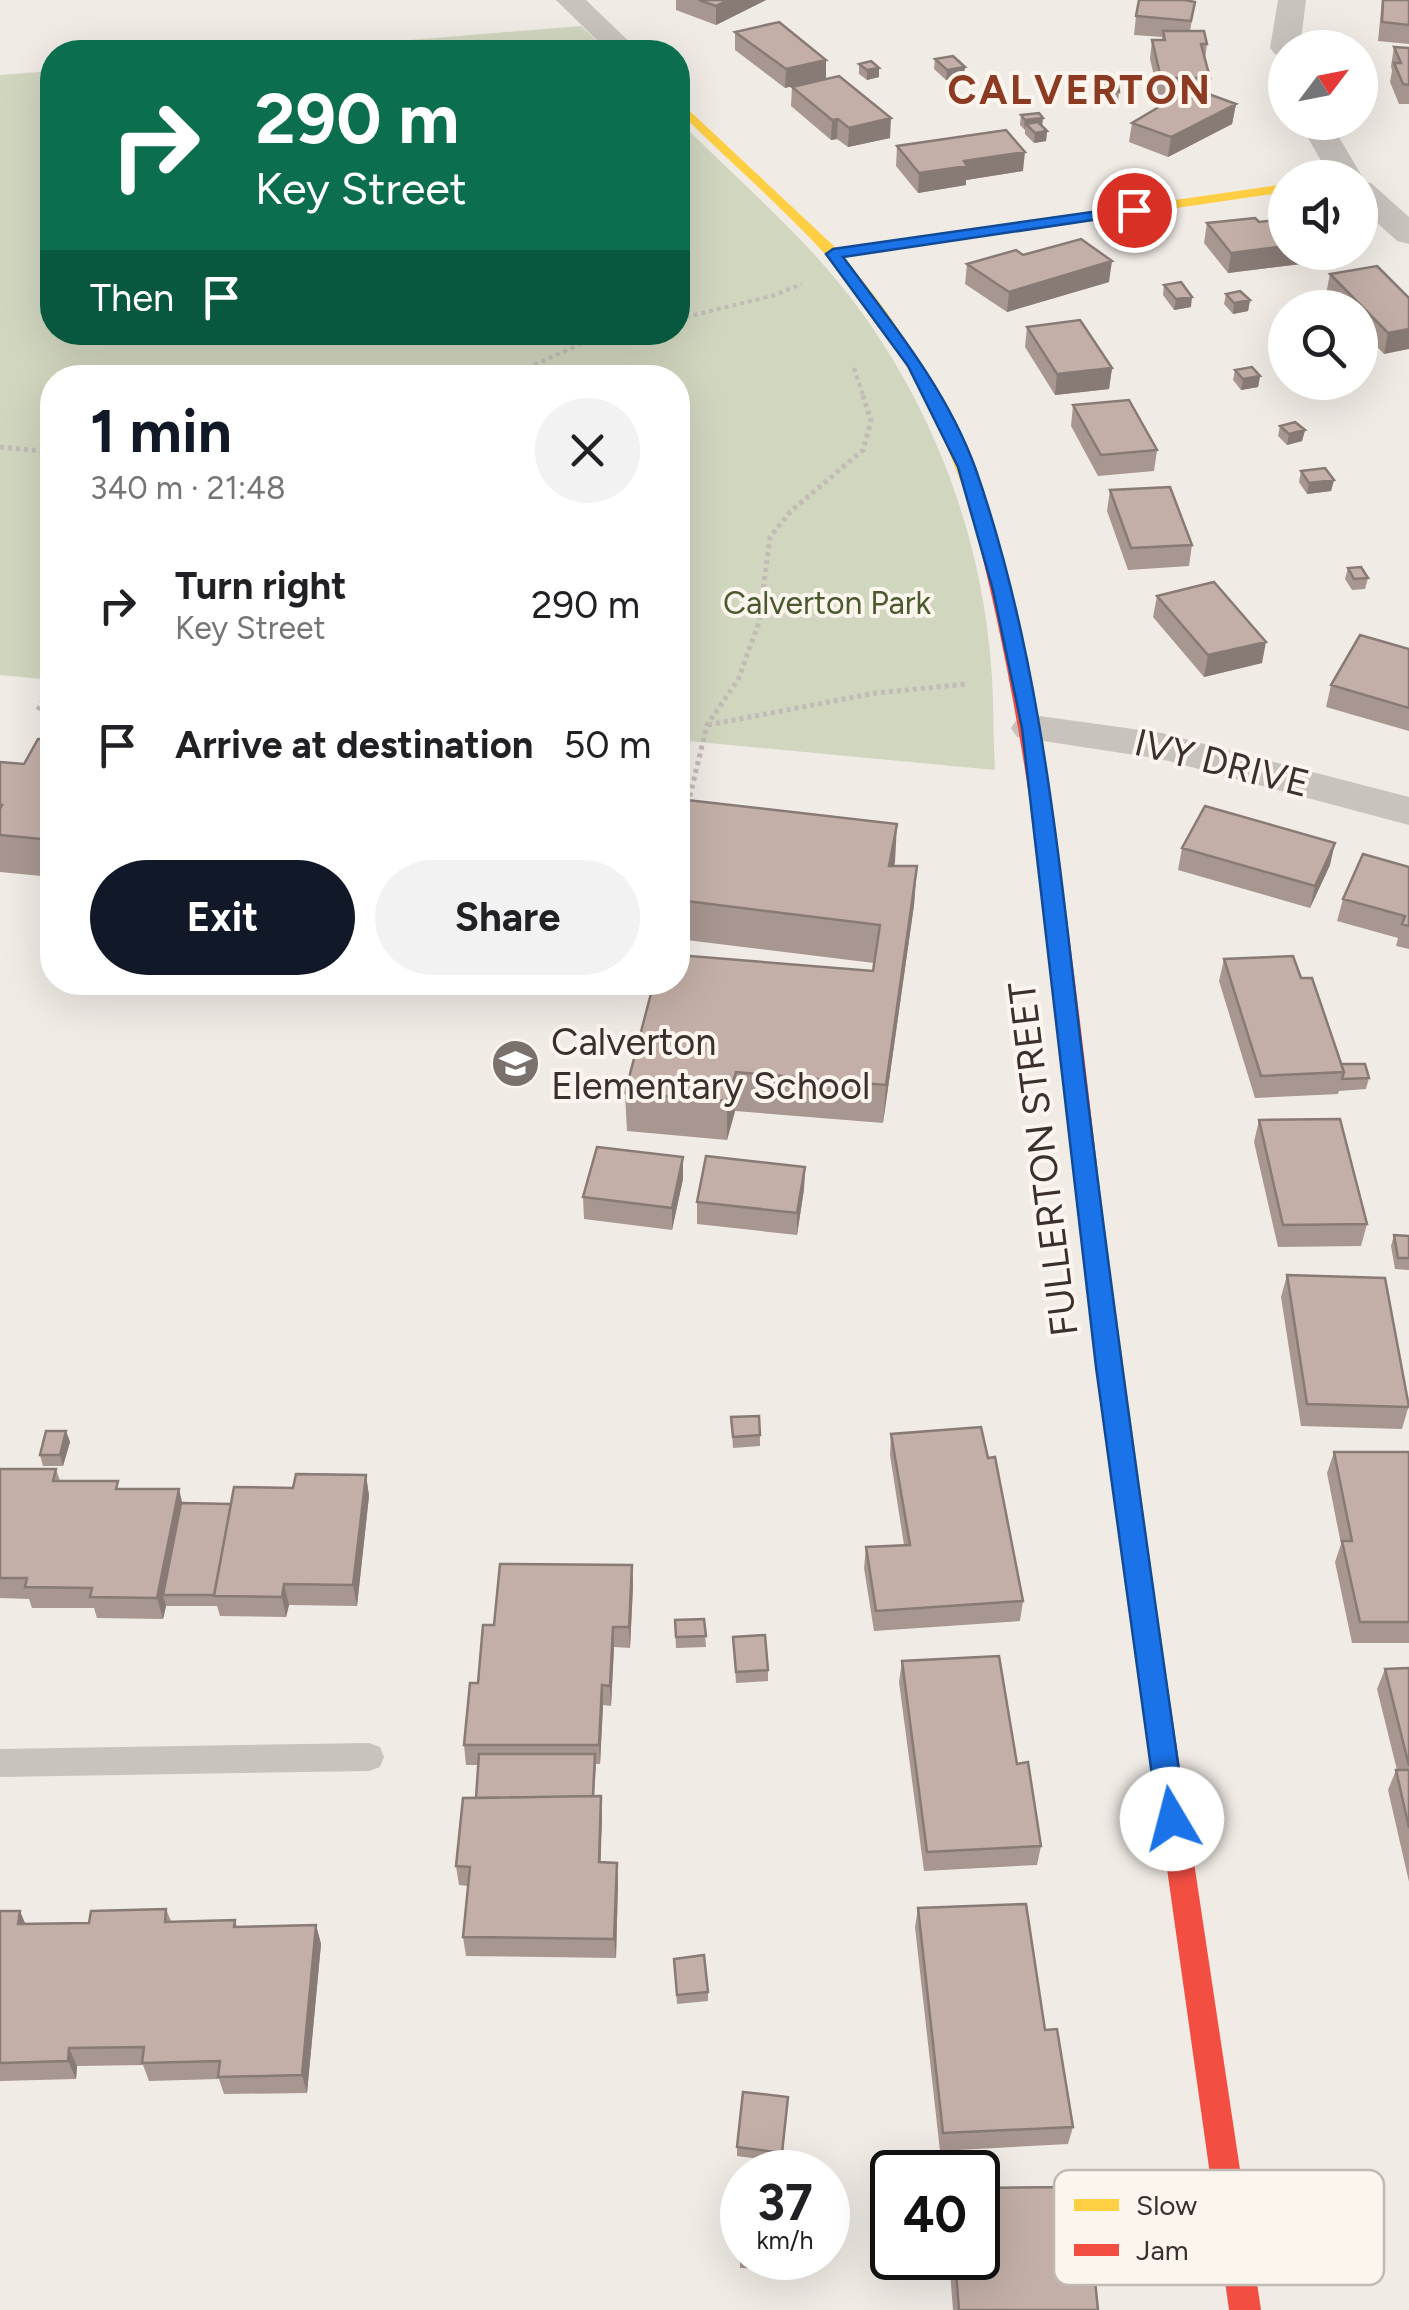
<!DOCTYPE html>
<html lang="en">
<head>
<meta charset="utf-8">
<style>
  body { margin:0; font-family:Figtree,sans-serif; background:#f2f2f2; color:#202124; height:100vh; display:flex; flex-direction:column; font-size:38px; white-space:nowrap }
  * { box-sizing:border-box; margin:0 }
  p { font-size:32px; color:#757577 }
  .icon { flex:none; width:55px; height:55px; fill:none; stroke:currentColor; stroke-width:2; stroke-linecap:round; stroke-linejoin:round }
  .map { position:relative; flex:1; overflow:hidden }
  .sheet { position:absolute; left:40px; top:365px; width:650px; height:630px; display:flex; flex-direction:column; background:#fff; border-radius:40px; box-shadow:0 10px 40px #0002 }
  .sheet>* { flex:none }
  .hud { position:absolute; left:40px; top:40px; width:650px; height:305px; border-radius:40px; box-shadow:0 10px 40px #0002; background:#0b6e4f; color:#fff; overflow:hidden }
  .needle { width:65px; rotate:58deg }
  .tools { position:absolute; left:1268px; top:30px; display:grid; gap:20px }
  .tools a { display:grid; place-items:center; width:110px; height:110px; border-radius:50%; background:#fff; box-shadow:0 10px 40px #0002; font-size:50px }
  .speed { position:absolute; left:720px; top:2150px; display:flex; gap:20px; font-size:50px; font-weight:700; text-align:center }
  .speed>* { display:grid; place-content:center; width:130px; height:130px; border-radius:50%; background:#fff; box-shadow:0 10px 40px #0002; line-height:1 }
  .speed small { font-size:25px; font-weight:400 }
  .speed .limit { border:5px solid #111; border-radius:15px; background:#fff; color:#111 }
  .pin { position:absolute; display:grid; place-items:center; width:85px; height:85px; color:#fff; margin:-42px; border:5px solid #fff; border-radius:50%; box-shadow:0 2px 10px #0007 }
  .me { position:absolute; width:110px; margin:-55px; rotate:352deg; stroke-linejoin:round; filter:drop-shadow(0 0 8px #0008) }
  .turn { display:flex; align-items:center; gap:35px; height:210px; padding:0 50px; font-size:45px }
  .turn .icon { width:130px; height:130px; stroke-width:2.5 }
  .turn b { display:block; font-size:70px; line-height:85px }
  .then { display:flex; align-items:center; height:95px; padding:0 50px; background:#0003; gap:20px; font-size:38px }
  .round { display:grid; place-items:center; flex:none; width:105px; height:105px; border-radius:52px; background:#f2f2f2 }
  .headline { display:flex; align-items:center; justify-content:space-between; height:170px; padding:0 50px }
  h1 { font-size:60px; font-weight:700; line-height:75px; color:#111827 }
  .primary-button { display:flex; gap:20px; margin-top:auto; padding:20px 50px }
  .primary-button a { flex:1; height:115px; border-radius:60px; background:#111827; color:#fff; font-size:40px; font-weight:700; line-height:115px; text-align:center }
  .primary-button a+a { background:#f2f2f2; color:#202124 }
  ul { padding:0; list-style:none }
  li { display:flex; align-items:center; gap:30px; height:140px; padding:0 50px }
  li div { flex:1 }
  li b { display:block; font-size:38px }
  li em { font-style:normal }
  .map>svg:first-child { display:block }
</style>
</head>
<body>
<div class="map">
<svg width="1409" height="2310" viewBox="0 0 1409 2310">
  <rect width="100%" height="100%" fill="#f0ebe5"/>
  <path fill="#d1d6bf" d="M581 26 609 52H266Z
    M52 71V332H678V120C722 164 770 207 813 253 916 365 979 512 991 664 994 699 993 735 995 770L678 740V378H52V680L0 675V75Z"/>
  <g fill="none" stroke-linecap="round" stroke-linejoin="round">
    <path stroke="#c2bbb6" stroke-width="4" stroke-dasharray="4 4" stroke-linecap="butt" d="M678 319 775 295 802 284
      M854 368 863 395
      M505 378 587 341 622 332"/>
    <path stroke="#c2bbb6" stroke-width="5" stroke-dasharray="4 4" stroke-linecap="butt" d="M0 447 52 452
      M38 710 52 682
      M708 725 876 693 967 684
      M688 804 707 725 738 680 759 622 770 537 790 512 863 450 871 421 862 393"/>
    <path fill="#c9c3be" fill-rule="evenodd" d="M369 1743 380 1747 384 1757 380 1767 369 1771 0 1777V1749Z"/>
    <path fill="#c9c3be" fill-rule="evenodd" d="M556 0H586L640 52H609Z
      M1278 0H1306L1300 48H1285V57L1275 54 1270 48Z
      M1299 122H1330L1363 178 1361 181 1371 183 1409 217V244L1397 241 1360 207V178H1331Z
      M1032 715 1162 733 1409 797V825L1161 759 1017 737 1011 728 1017 719Z"/>
    <path fill="#ffcf43" fill-rule="evenodd" d="M678 100 837 249 1285 184V192L843 257C907 331 954 413 987 505L978 510 969 505C938 413 891 327 826 255 779 204 727 159 678 111Z
      M1092 1216 1100 1219 1104 1225 1163 1655 1159 1663 1150 1667 1141 1663 1137 1655 1080 1225 1084 1219Z"/>
    <path fill="#f24e42" fill-rule="evenodd" d="M978 500 987 505C1052 741 1075 982 1104 1225L1100 1231H1084L1080 1225C1054 982 1033 741 969 505Z
      M1150 1643 1159 1647 1163 1655 1261 2310H1229L1137 1655 1141 1647Z"/>
  </g>
  <path fill="#a89690" d="M676 0H766L716 25 676 10Z
    M1382 0H1409V44L1378 41Z
    M1186 1 1195 2 1190 31 1207 44 1205 59 1210 78 1207 94 1236 104 1232 124 1168 157 1129 142 1132 123 1177 97H1159L1150 59 1152 40H1162V37L1134 35 1136 16Z
    M735 32 826 60 785 88 735 50Z
    M1394 47 1409 48V104H1399L1390 82 1392 71 1391 66Z
    M935 59 964 77 946 80 934 69Z
    M859 64 879 68V77L867 80 859 74Z
    M1097 85 1119 92 1118 102H1097Z
    M792 87 890 138 848 147 837 139 831 140 791 106Z
    M1021 115 1042 126 1047 131 1046 141 1034 143 1025 134V130L1020 125Z
    M897 146 1023 171 966 180V185L918 193 896 166Z
    M1259 222 1342 259 1228 273 1204 243 1207 223Z
    M1023 255 1109 282 1007 312 965 284 967 264Z
    M1330 274 1409 298 1384 354 1360 329V308H1339L1326 294Z
    M1164 285 1191 307 1174 310 1163 295Z
    M1226 294 1250 300 1248 311 1233 314 1224 304Z
    M1027 327 1112 368 1109 389 1055 395 1025 347Z
    M1235 370 1260 376 1258 387 1241 390 1233 380Z
    M1073 405 1157 450 1154 471 1098 476 1071 426Z
    M1280 426 1305 430 1302 441 1287 445 1278 436Z
    M1301 471 1334 480 1331 491 1307 494 1299 482Z
    M1110 490 1192 545 1189 566 1128 570 1107 511Z
    M1348 568 1368 578 1365 589 1352 590 1345 579Z
    M1157 596 1262 663 1204 677 1153 617Z
    M1409 649V731L1326 707 1331 685Z
    M52 740V877L0 872V762L24 764Z
    M678 799 894 866H917L914 905 883 1123 735 1111 727 1140 627 1131 625 1093 873 971 874 963 678 939Z
    M1182 848 1330 865 1310 908 1178 870Z
    M1409 867V949L1396 946 1398 938 1337 921 1343 899Z
    M1224 959 1301 978 1341 1064 1369 1078 1366 1089 1339 1091 1338 1094 1255 1098 1219 981Z
    M1259 1120 1367 1224 1361 1246 1278 1247 1254 1142Z
    M683 1157V1179L672 1230 584 1219 583 1197Z
    M805 1167 804 1189 797 1235 697 1224V1202Z
    M1394 1235 1409 1236V1270L1395 1269 1391 1246Z
    M1287 1275 1409 1405 1402 1429 1301 1426 1281 1297Z
    M731 1417 760 1435V1446L733 1448Z
    M66 1431 70 1442 63 1466H43L40 1455Z
    M891 1434 1023 1601 1020 1621 874 1631 864 1568 866 1547 904 1545 890 1455Z
    M1334 1452H1409V1643H1352L1335 1562 1341 1544 1327 1473Z
    M0 1469H56L60 1481 120 1489 182 1503 231 1504 293 1488 366 1475 369 1496 357 1606 289 1605 286 1617 220 1616 217 1606H166L163 1619 97 1618 94 1608H32L29 1599 0 1598Z
    M632 1565 633 1586 630 1648 614 1647 611 1706 603 1705 600 1764H596L594 1796H601L602 1816 600 1862 618 1882 616 1958 466 1956 463 1937 468 1886 459 1885 456 1866 476 1798 479 1765H466L464 1745 478 1683Z
    M704 1619 706 1647 676 1648 675 1620Z
    M733 1637 768 1670V1681L736 1683Z
    M902 1661 1041 1846 1037 1865 924 1871 899 1682Z
    M1409 1668V1882L1388 1790 1396 1770H1397L1377 1689 1385 1669Z
    M918 1908 1073 2127 1068 2144 940 2151 915 1927Z
    M166 1909 171 1921 235 1920 237 1927 316 1925 321 1944 307 2093 224 2094 219 2079 149 2081 143 2065 77 2066 76 2079 0 2081V1911L26 1924 89 1923Z
    M674 1959 708 1992V2001L677 2004Z
    M788 2097 782 2162 737 2156V2147Z
    M742 2211 785 2258 784 2270 740 2268Z
    M1072 2232 1098 2310H953L949 2258H978Z"/>
  <path fill="#887a75" d="M728 0H766L716 25V6Z
    M826 60V79L785 88 786 69Z
    M965 67 964 77 946 80 947 70Z
    M879 68V77L867 80V70Z
    M1236 104 1232 124 1168 157 1171 137Z
    M891 118 890 138 848 147 849 128Z
    M1043 118 1042 128 1026 124 1024 130 1025 120Z
    M838 119 837 139 831 140 832 120Z
    M1047 131 1046 141 1034 143 1035 133Z
    M1025 152 1023 171 966 180V185L918 193 919 173 964 161Z
    M1285 246V252H1344L1342 259 1228 273 1231 253Z
    M1112 261 1109 282 1007 312 1009 292Z
    M1192 297 1191 307 1174 310 1176 299Z
    M1250 300 1248 311 1233 314 1234 303Z
    M1409 329V349L1384 354 1388 333Z
    M1112 368 1109 389 1055 395 1057 374Z
    M1260 376 1258 387 1241 390 1243 379Z
    M1305 430 1302 441 1287 445 1289 434Z
    M1334 480 1331 491 1307 494 1309 483Z
    M1266 642 1262 663 1204 677 1208 655Z
    M897 824 895 862 887 905 889 866Z
    M1335 843 1330 865 1310 908 1315 886Z
    M917 866 914 905 883 1123 886 1085Z
    M736 1072 735 1111 727 1140V1101Z
    M683 1157V1179L672 1230V1208Z
    M805 1167 804 1189 797 1235V1213Z
    M66 1431 70 1442 63 1466 60 1455Z
    M366 1475 369 1496 357 1606 353 1585Z
    M179 1489 184 1510 163 1595 166 1606 163 1619 157 1598Z
    M632 1565 633 1586 630 1648 629 1627Z
    M284 1584 289 1605 286 1617 282 1597Z
    M613 1627 614 1647 611 1706 610 1686Z
    M602 1685 603 1705 600 1764 599 1745Z
    M601 1796 602 1816 600 1881 599 1862Z
    M617 1863 618 1882 616 1958 614 1939Z
    M20 1911 28 1930 18 1924Z
    M316 1925 321 1944 307 2093 302 2075Z
    M69 2048 77 2066 76 2079 68 2061Z"/>
  <path fill="#c3afa7" stroke="#887a75" stroke-width="2.5" d="M699 0H728L716 6Z
    M1139 0H1185L1195 2 1191 21 1136 16Z
    M1383 0H1409V25L1382 22Z
    M779 22 826 60 786 69 735 32Z
    M1163 31H1204L1207 44H1201L1210 78H1161L1152 40H1165Z
    M1394 47 1409 48V85L1403 84 1394 63H1401Z
    M953 56 965 67 947 70 935 59Z
    M871 61 879 68 867 70 859 64Z
    M839 76 891 118 849 128 838 119 832 120 792 87Z
    M1097 85 1118 86 1119 92H1098Z
    M1203 92 1236 104 1171 137 1132 123 1181 94 1192 98Z
    M1039 113 1043 118 1025 120 1021 115Z
    M1038 122 1047 131 1035 133 1026 124Z
    M1006 130 1025 152 964 161 967 166 919 173 897 146Z
    M1255 218 1259 222 1285 219V246L1231 253 1207 223Z
    M1081 239 1112 261 1009 292 967 264 1016 250 1023 255Z
    M1377 266 1409 298V329L1388 333 1330 274Z
    M1181 282 1192 297 1176 299 1164 285Z
    M1240 291 1250 300 1234 303 1226 294Z
    M1080 320 1112 368 1057 374 1027 327Z
    M1252 367 1260 376 1243 379 1235 370Z
    M1129 400 1157 450 1101 455 1073 405Z
    M1295 422 1305 430 1289 434 1280 426Z
    M1325 468 1334 480 1309 483 1301 471Z
    M1170 487 1192 545 1131 548 1110 490Z
    M1361 567 1368 578 1354 579 1348 568Z
    M1214 582 1266 642 1208 655 1157 596Z
    M1360 635 1409 649V708L1331 685Z
    M38 739 52 740V840L0 835V809L2 805H0V762L24 764Z
    M678 799 897 824 889 866H917L886 1085 736 1072 727 1101 625 1093 654 982H678V955L873 971 880 925 678 900Z
    M1205 806 1335 843 1315 886 1182 848Z
    M1363 854 1409 867V926L1402 924 1405 916 1343 899Z
    M1293 956 1301 978H1312L1344 1072 1261 1076 1224 959Z
    M1341 1064H1365L1369 1078 1342 1079 1344 1072Z
    M1340 1119 1367 1224 1283 1225 1259 1120Z
    M597 1147 683 1157 672 1208 583 1197Z
    M706 1156 805 1167 797 1213 697 1202Z
    M1394 1235 1409 1236V1258H1398Z
    M1287 1275 1385 1278 1409 1407 1307 1404Z
    M759 1416 760 1435 733 1437 731 1417Z
    M981 1427 988 1458 995 1457 1023 1601 876 1611 866 1547 910 1545 891 1434Z
    M46 1431H66L60 1455H40Z
    M1334 1452H1409V1622H1360L1342 1541H1352Z
    M0 1469H56L53 1481H118L116 1489H179L157 1598 90 1597 92 1588 25 1587 27 1578H0Z
    M296 1474 366 1475 353 1585 284 1584 282 1597 214 1596 234 1487 293 1488Z
    M181 1503 231 1504 214 1595H163Z
    M500 1564 632 1565 629 1627H613L610 1686 602 1685 599 1745H464L470 1683H478L483 1625H494Z
    M704 1619 706 1636 676 1637 675 1620Z
    M765 1635 768 1670 736 1672 733 1637Z
    M999 1656 1017 1764 1028 1762 1041 1846 927 1852 902 1661Z
    M1409 1668V1766L1385 1669Z
    M479 1754H595L593 1796 476 1798Z
    M1396 1770H1409V1828Z
    M601 1796 599 1862 617 1863 614 1939 463 1937 470 1867 456 1866 463 1798Z
    M1026 1904 1045 2030 1057 2029 1073 2127 943 2133 918 1908Z
    M166 1909 165 1922 235 1920 234 1927 316 1925 302 2075 218 2077 220 2061 142 2063 144 2047 69 2048 68 2061 0 2063V1911H20L18 1924 89 1923 91 1911Z
    M704 1955 708 1992 677 1995 674 1959Z
    M743 2092 788 2097 782 2153 737 2147Z
    M1067 2187 1072 2232 1090 2231 1098 2310H959L955 2258H978V2188Z
    M742 2211V2258H785V2262L740 2260Z"/>
  <path fill="#1a73e8" stroke="#114b97" stroke-width="2.5" d="M1134 206 1140 207V213L843 257C892 323 948 391 976 470 1045 668 1060 879 1086 1086 1116 1331 1151 1575 1186 1819L1182 1828 1172 1832 1162 1828 1158 1819 1096 1367 1022 728 993 590 958 467 908 366 826 254 833 249Z"/>
  <defs>
    <symbol id="school-disc" viewBox="-11 -11 22 22"><circle r="9.5" fill="#7a716c" stroke="#fbf5ee"/><path d="M0-5L7-2L0 1L-7-2ZM-4 1L0 2.5L4 1V4Q0 6-4 4Z" fill="#fff"/></symbol>
  </defs>
  <g fill-rule="evenodd">
    <use href="#school-disc" x="488" y="1036" width="55" height="55"/>
  </g>
  <g text-anchor="middle" dominant-baseline="central" stroke-width="8" stroke-linejoin="round" paint-order="stroke">
    <g font-size="32" fill="#4a5a2e" stroke="#fbf5ee">
      <text x="827" y="603">Calverton Park</text>
    </g>
    <g font-size="38" fill="#3b302b" stroke="#fbf5ee">
      <text transform="translate(1222 763) rotate(14)">IVY DRIVE</text>
      <text transform="translate(1043 1159) rotate(-97)">FULLERTON STREET</text>
    </g>
    <g font-size="38" fill="#3b302b" stroke="#fbf5ee" text-anchor="start">
      <text x="551" y="1042">Calverton<tspan x="551" dy="44">Elementary School</tspan></text>
    </g>
    <g font-size="40" font-weight="bold" letter-spacing="2.5" fill="#8c3b22" stroke="#fbf5ee">
      <text x="1080" y="90">CALVERTON</text>
    </g>
  </g>
  <rect x="1054" y="2170" width="330" height="115" rx="15" fill="#fbf5ee" stroke="#c1bab4" stroke-width="2.5"/>
  <rect x="1074" y="2199" width="45" height="12" fill="#ffcf43"/>
  <rect x="1074" y="2244" width="45" height="12" fill="#f24e42"/>
  <g font-size="28" fill="#3b302b">
    <text x="1136" y="2215">Slow</text>
    <text x="1136" y="2260">Jam</text>
  </g>
</svg>
<div class="tools">
<a><svg class="needle" viewBox="-14 -14 28 28"><path d="M0-13l5 13h-10z" fill="#e53935"/><path d="M0 13l5-13h-10z" fill="#757577"/></svg></a>
<a><svg class="icon" aria-label="sound" viewBox="0 0 24 24"><path d="M4 9h4l5-4v14l-5-4H4zM17 9q2 3 0 6"/></svg></a>
<a><svg class="icon" aria-label="search" viewBox="0 0 24 24"><circle cx="10" cy="10" r="6"/><path d="M15 15l6 6"/></svg></a>
</div>
<div class="speed"><div>37<small>km/h</small></div><div class="limit">40</div></div>
<div class="pin" style="left:1134px;top:210px;background:#d93025"><svg class="icon" aria-label="arrive" viewBox="0 0 24 24"><path d="M6 21V4h12l-3 4 3 4H6"/></svg></div>
<svg class="me" style="left:1172px;top:1819px" viewBox="-20 -20 40 40"><circle r="19" fill="#fff"/><path d="M0-13L10 11 0 6-10 11z" fill="#1a73e8"/></svg>
<div class="hud">
<div class="turn"><svg class="icon" aria-label="right" viewBox="0 0 24 24"><path d="M7 20v-9h11M14 6l5 5-5 5"/></svg><div><b>290 m</b>Key Street</div></div>
<div class="then">Then<svg class="icon" aria-label="arrive" viewBox="0 0 24 24"><path d="M6 21V4h12l-3 4 3 4H6"/></svg></div>
</div>
<section class="sheet">
<div class="headline"><div><h1>1 min</h1><p>340 m · 21:48</p></div><a class="round"><svg class="icon" aria-label="close" viewBox="0 0 24 24"><path d="M6 6l12 12M18 6L6 18"/></svg></a></div>
<ul>
<li><svg class="icon" aria-label="right" viewBox="0 0 24 24"><path d="M7 20v-9h11M14 6l5 5-5 5"/></svg><div><b>Turn right</b><p>Key Street</p></div><em>290 m</em></li>
<li><svg class="icon" aria-label="arrive" viewBox="0 0 24 24"><path d="M6 21V4h12l-3 4 3 4H6"/></svg><div><b>Arrive at destination</b></div><em>50 m</em></li>
</ul>
<div class="primary-button"><a>Exit</a><a>Share</a></div>
</section>
</div>
</body>
</html>
